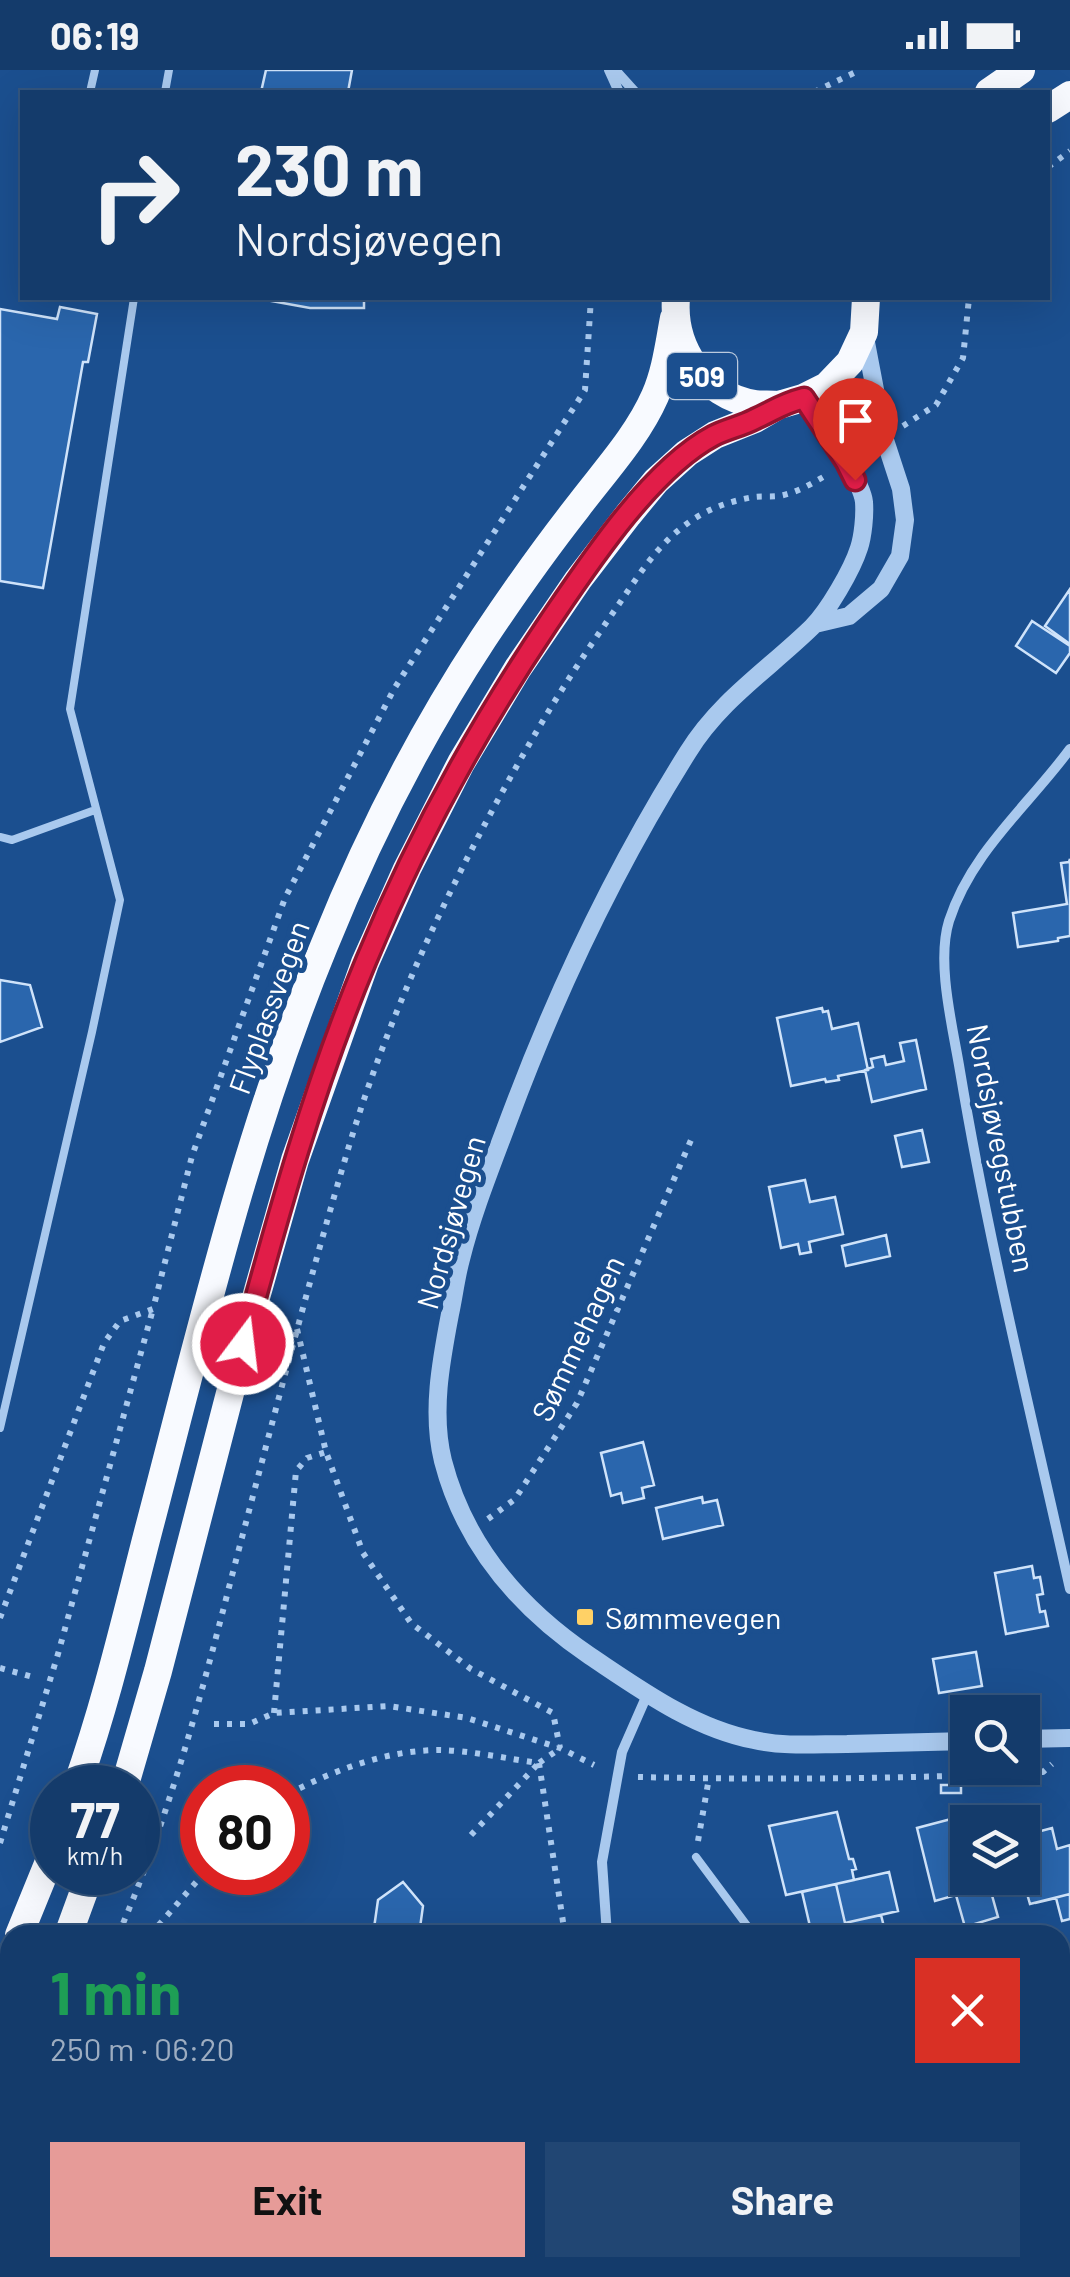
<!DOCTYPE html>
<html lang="en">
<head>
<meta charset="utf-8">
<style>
  body { margin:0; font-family:Barlow,sans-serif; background:#214673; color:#f1f3f6; height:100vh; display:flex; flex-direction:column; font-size:38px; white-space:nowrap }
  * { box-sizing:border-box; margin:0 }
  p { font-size:32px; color:#9dadc1 }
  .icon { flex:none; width:55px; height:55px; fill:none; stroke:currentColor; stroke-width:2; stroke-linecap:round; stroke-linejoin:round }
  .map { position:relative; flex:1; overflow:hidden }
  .side { position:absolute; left:0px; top:1855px; width:1070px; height:352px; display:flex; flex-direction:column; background:#143b6b; border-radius:30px 30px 0 0; box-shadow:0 10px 40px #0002,0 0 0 2px #33557e }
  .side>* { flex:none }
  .hud { position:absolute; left:20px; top:20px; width:1030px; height:210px; border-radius:0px; box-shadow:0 10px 40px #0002,0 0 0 2px #33557e; background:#143b6b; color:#f1f3f6; overflow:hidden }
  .fabs { position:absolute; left:950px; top:1625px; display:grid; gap:20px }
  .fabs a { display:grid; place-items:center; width:90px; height:90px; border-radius:0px; background:#143b6b; box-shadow:0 10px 40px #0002,0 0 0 2px #33557e; font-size:50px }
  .speed { position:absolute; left:30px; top:1695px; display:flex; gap:20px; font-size:50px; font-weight:700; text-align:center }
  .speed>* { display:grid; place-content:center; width:130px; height:130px; border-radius:50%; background:#143b6b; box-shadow:0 10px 40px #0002,0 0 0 2px #33557e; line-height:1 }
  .speed small { font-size:25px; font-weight:400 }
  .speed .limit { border:15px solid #d22; background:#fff; color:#111 }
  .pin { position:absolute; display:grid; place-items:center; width:85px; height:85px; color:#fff; margin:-102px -42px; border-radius:50% 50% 50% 0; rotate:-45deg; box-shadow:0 0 10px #0007 }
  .pin .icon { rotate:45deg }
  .me { position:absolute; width:110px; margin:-55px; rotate:15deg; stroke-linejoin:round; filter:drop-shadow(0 0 8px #0008) }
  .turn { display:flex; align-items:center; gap:35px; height:210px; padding:0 50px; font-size:45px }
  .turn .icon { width:130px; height:130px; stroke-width:2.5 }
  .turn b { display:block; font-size:70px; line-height:85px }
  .round { display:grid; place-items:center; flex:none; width:105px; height:105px; border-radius:0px; background:#214673 }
  .summary { display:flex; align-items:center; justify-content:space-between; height:170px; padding:0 50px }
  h1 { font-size:60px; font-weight:700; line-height:75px; color:#1e9e55 }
  .button { display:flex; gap:20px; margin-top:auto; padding:20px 50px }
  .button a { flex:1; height:115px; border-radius:0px; background:#e69b98; color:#111; font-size:40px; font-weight:700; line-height:115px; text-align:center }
  .button a+a { background:#214673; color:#f1f3f6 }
  .status { display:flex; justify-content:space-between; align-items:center; height:70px; padding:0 50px; background:#143b6b; direction:ltr }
  .status svg { height:28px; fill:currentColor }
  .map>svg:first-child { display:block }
</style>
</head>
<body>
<div class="status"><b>06:19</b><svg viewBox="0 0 49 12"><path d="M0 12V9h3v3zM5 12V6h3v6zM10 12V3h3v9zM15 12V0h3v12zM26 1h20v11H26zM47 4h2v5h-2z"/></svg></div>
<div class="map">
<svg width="1070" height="2207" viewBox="0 0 1070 2207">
  <rect width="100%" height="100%" fill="#1b4f8f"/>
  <path fill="#2a66ad" stroke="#cfe3fa" stroke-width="2.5" d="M266 0H352L348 22H261Z
    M255 228H364V238H310Z
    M60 237 97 244 88 292H83L43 518 0 511V239L57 249Z
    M1070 519V574L1045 556Z
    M1032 551 1070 576V583L1056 603 1016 576Z
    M1070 789V866L1058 868V871L1018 877 1013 843 1067 834 1061 793 1069 792Z
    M0 910 30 915 42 957 0 972Z
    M822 938 823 942 828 941 832 959 858 953 868 1000 838 1006 839 1010 826 1012 825 1009 791 1016 777 948Z
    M916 970 926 1019 872 1032 865 1000 873 997 871 989 884 986 886 995 904 991 900 973Z
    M922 1060 929 1092 902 1097 895 1066Z
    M805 1110 810 1132 835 1127 843 1164 809 1172 811 1182 800 1184 798 1174 781 1178 769 1117Z
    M886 1165 890 1186 846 1196 842 1176Z
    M643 1372 654 1415 642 1418 644 1428 623 1433 621 1423 611 1426 601 1383Z
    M702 1427 703 1433 717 1430 723 1455 663 1469 656 1438Z
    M1032 1496 1034 1508 1040 1507 1043 1524 1037 1525 1040 1542 1045 1541 1048 1556 1006 1564 995 1503Z
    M976 1582 982 1616 939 1623 933 1589Z
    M941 1715H961V1723H941Z
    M837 1742 849 1789H853L856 1799 852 1800 854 1810 786 1825 769 1756Z
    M951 1749 956 1764H958L968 1796V1808H971L974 1820 935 1831 917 1758Z
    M1052 1758 1057 1779 1070 1775V1824L1030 1834 1022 1806V1766Z
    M889 1802 898 1841 845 1853 836 1814Z
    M988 1811 998 1847 965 1857 956 1825 974 1820 973 1815Z
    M403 1812 423 1836 419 1865H373L378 1830Z
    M836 1814 845 1853 881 1845 886 1865H812L802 1822Z
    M1070 1824V1849L1062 1851 1056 1828 1035 1833Z
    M1070 1936V2008L1063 2009 1060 1996V1943L1067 1942 1066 1937Z
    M1070 2022V2057L1060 2060V2024Z
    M1070 2067V2167L1069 2164 1060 2166V2070Z
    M251 2198H381L389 2207H239Z
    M381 2198H497L501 2202 500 2207H389Z
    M702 2198H760L756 2199 757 2207H704Z
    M803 2198H844L805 2206Z
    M844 2198H858L860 2207H825L824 2202Z
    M964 2198H1016L979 2207H966Z
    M1016 2198H1049L1051 2207H1013L1011 2199Z"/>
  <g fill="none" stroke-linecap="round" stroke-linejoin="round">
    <path stroke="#a9c9ee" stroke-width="6" stroke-dasharray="5 8" stroke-linecap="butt" d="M814 22 860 0
      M1048 97 1070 81
      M903 356 936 335 963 288 969 228
      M297 1259 326 1382 363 1483 411 1553 471 1599 553 1643 560 1678
      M488 1449 515 1429 577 1333 691 1070
      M0 1548 104 1273 120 1251 153 1239 192 1086 285 828 394 619 585 320 591 228
      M0 1598 33 1607
      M274 1643 296 1401 307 1388 326 1382
      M214 1654H249L274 1643 389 1636 467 1648 560 1678 594 1695
      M539 1693 565 1865
      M638 1707C773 1710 908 1709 1043 1702L1052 1694
      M288 1724C335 1700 384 1681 437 1680 468 1680 508 1689 539 1693L559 1679
      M471 1765 538 1694
      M698 1771 709 1708
      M0 1773 58 1584 153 1239
      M118 1865C170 1746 203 1619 235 1494 271 1358 306 1221 346 1086 391 934 461 790 541 654 565 613 592 573 619 534 638 506 657 476 684 456 704 440 729 431 754 427 762 426 771 427 779 426 796 423 811 414 825 406
      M150 1865 205 1802
      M0 2084 10 2067"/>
    <path stroke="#a9c9ee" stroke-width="8" d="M90 22 95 0
      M165 22 169 0
      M0 767 12 770 95 740
      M0 1358 92 962 120 830 70 639 134 228
      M696 1787 754 1865"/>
    <path stroke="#a9c9ee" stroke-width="10" d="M609 0 619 22
      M615 0 635 22
      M1070 679C1028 736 971 782 949 851 936 893 953 958 960 1001 989 1175 1032 1347 1070 1519
      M607 1865 602 1792 622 1682 647 1625
      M650 2198 651 2207
      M898 2198 901 2207"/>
    <path stroke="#a9c9ee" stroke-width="18" d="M803 328C818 350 862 409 864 432 865 445 863 466 859 478 852 500 828 541 812 557 769 599 720 630 688 682 615 798 557 920 509 1049 492 1095 473 1141 461 1189 456 1207 454 1226 450 1244 441 1291 431 1343 443 1391 465 1476 519 1538 590 1586 641 1620 693 1658 754 1670 785 1677 816 1674 847 1674 887 1673 927 1672 968 1671
      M815 554 849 546 881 519 900 486 905 450 901 419 884 367 864 262
      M1022 1669 1070 1668"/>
    <path stroke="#f8faff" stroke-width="28" d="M989 22 1021 0
      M1048 39 1070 25
      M676 228C672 276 703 326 755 334 762 335 771 334 779 335
      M76 1718C106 1634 126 1547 148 1462 200 1264 246 1065 324 876 367 769 420 665 483 569 513 524 544 480 577 438 604 402 637 367 655 326 666 301 669 274 674 248
      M124 1718 158 1601 243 1273 295 1090 365 893 407 799 461 693 518 598 578 510 628 445 656 411 687 383 715 365 755 349 779 335 803 328 827 316 850 292 864 262 866 228
      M19 1865 52 1784
      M68 1865 91 1802
      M0 1903 10 1884
      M0 1999 10 1981"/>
  </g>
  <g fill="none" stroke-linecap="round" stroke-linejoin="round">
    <defs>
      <path id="route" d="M243 1274C278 1145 314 1015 366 891 415 772 477 659 549 552 589 493 651 399 713 366 726 359 742 356 755 349 775 340 781 334 804 328L846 392 855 410"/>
    </defs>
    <use href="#route" stroke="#92132f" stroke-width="25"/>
    <use href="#route" stroke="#e11d48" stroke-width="18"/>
  </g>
  <rect fill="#ffd166" stroke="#1b4f8f" stroke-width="4" x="575" y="1537" width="20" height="20" rx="5"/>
  <g text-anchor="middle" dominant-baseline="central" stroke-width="10" stroke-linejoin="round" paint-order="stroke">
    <rect fill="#1b4f8f" stroke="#bbcadd" stroke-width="2.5" x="667" y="283" width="70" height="46" rx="8"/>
    <g font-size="28" font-weight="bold" fill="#fff">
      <text x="702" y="306">509</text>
    </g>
    <g font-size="30" fill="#fff" stroke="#1b4f8f">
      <text transform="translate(268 937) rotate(-70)">Flyplassvegen</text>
      <text transform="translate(1002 1078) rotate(79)">Nordsjøvegstubben</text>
      <text transform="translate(450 1152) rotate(-74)">Nordsjøvegen</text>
      <text transform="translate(577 1268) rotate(-65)">Sømmehagen</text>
    </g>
    <g font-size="30" fill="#fff" stroke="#1b4f8f" text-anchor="start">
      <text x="605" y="1547">Sømmevegen</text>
    </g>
  </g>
</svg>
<div class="fabs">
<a><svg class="icon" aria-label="search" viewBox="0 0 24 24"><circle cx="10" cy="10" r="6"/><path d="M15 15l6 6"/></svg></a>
<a><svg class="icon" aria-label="layers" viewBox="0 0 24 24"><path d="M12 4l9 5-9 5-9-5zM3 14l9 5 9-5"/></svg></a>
</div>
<div class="speed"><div>77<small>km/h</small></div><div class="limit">80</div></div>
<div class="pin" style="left:855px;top:410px;background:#d93025"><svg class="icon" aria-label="arrive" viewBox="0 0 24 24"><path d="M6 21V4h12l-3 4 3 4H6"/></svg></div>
<svg class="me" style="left:243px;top:1274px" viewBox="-20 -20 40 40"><circle r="17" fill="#e11d48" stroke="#fff" stroke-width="3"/><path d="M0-11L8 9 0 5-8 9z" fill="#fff"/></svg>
<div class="hud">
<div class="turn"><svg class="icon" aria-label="right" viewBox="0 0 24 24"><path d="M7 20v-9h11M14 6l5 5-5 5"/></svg><div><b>230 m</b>Nordsjøvegen</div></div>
</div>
<section class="side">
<div class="summary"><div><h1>1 min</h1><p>250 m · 06:20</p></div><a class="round" style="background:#d93025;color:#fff"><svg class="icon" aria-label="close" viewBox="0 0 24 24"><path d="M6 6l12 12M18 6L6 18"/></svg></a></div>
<div class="button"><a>Exit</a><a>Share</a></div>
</section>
</div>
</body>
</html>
